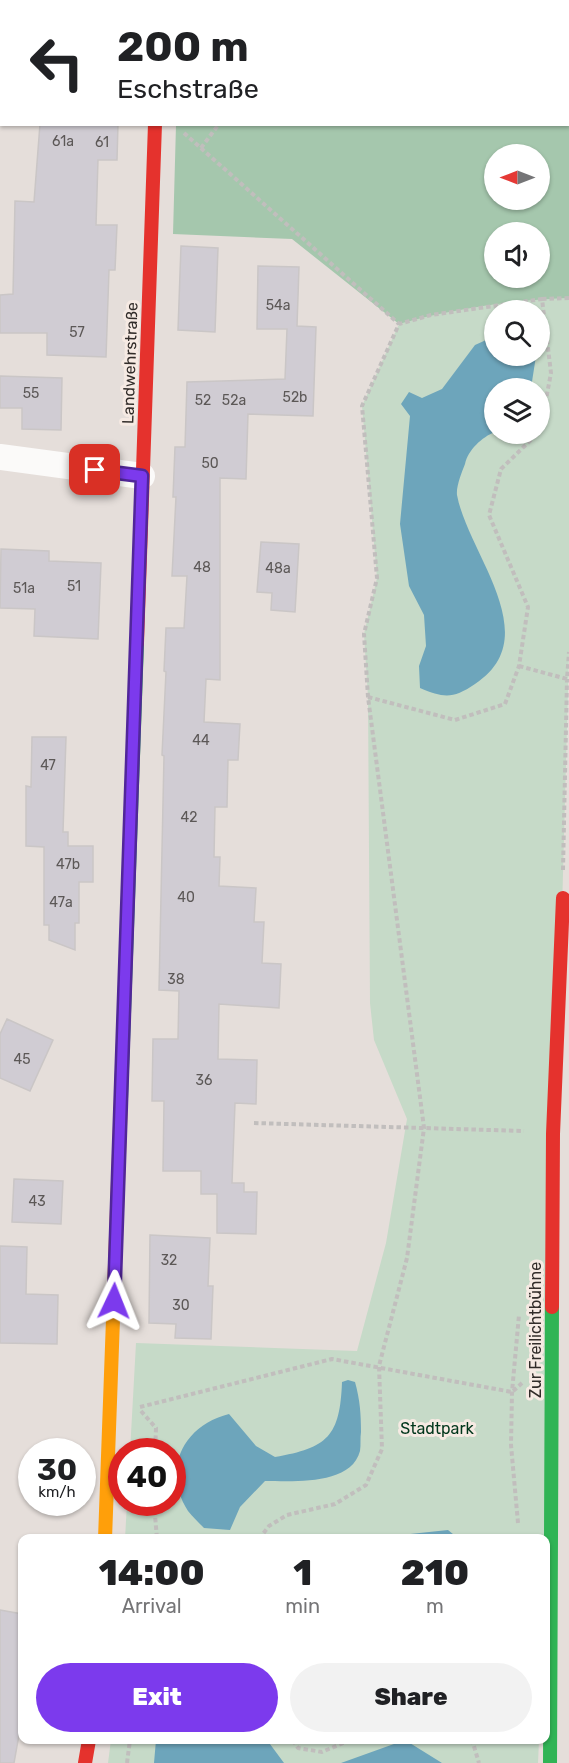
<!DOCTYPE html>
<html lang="en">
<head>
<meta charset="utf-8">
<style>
  body { margin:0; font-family:Rubik,sans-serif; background:#f2f2f2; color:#202124; height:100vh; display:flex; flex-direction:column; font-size:22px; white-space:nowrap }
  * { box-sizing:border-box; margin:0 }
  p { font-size:20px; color:#757577 }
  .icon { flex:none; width:33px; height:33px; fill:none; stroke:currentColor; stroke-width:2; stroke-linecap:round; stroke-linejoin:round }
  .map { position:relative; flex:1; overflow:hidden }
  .panel { position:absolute; left:18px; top:1534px; width:532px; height:210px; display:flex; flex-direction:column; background:#fff; border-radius:12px; box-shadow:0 2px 4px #0004 }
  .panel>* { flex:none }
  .top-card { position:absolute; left:0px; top:0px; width:570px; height:126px; box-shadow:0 2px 4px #0004; background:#fff; color:#202124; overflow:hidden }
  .needle { width:39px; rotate:270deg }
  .tools { position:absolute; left:484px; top:144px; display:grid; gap:12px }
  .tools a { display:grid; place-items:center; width:66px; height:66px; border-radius:50%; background:#fff; box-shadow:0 2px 4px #0004; font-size:30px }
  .speed { position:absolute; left:18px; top:1438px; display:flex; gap:12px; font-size:30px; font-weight:700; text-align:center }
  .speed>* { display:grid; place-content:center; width:78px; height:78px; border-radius:50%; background:#fff; box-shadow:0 2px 4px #0004; line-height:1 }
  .speed small { font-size:15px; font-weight:400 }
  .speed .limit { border:9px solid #d22; background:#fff; color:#111 }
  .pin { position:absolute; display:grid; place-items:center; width:51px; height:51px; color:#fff; margin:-26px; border-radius:12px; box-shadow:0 3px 9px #0006 }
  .me { position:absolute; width:66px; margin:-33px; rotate:2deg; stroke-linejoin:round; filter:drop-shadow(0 0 4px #0008) }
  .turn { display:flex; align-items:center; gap:21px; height:126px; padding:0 18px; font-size:27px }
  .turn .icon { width:78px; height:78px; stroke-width:2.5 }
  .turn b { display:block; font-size:42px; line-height:51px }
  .eta { display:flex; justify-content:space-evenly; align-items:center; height:102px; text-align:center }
  .eta b { font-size:36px; font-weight:800; line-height:42px }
  .primary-button { display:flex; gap:12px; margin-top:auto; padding:12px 18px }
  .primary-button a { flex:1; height:69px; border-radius:36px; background:#7c3aed; color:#fff; font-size:24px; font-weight:800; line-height:69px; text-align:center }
  .primary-button a+a { background:#f2f2f2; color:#202124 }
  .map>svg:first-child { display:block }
</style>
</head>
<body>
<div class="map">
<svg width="569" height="1763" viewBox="0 0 569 1763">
  <rect width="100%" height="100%" fill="#e5deda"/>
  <path fill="#c6dac8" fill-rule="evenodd" d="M569 298V652L545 1539H125L127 1503H172V1452H130L136 1343 357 1351 386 1243 407 1119 374 1040 370 1003 368 697 364 634 377 578 362 406 399 324C453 309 513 300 569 298ZM495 310H540V356H495ZM495 388H540V434H495Z
    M111 1740H539L538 1763H108Z"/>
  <path fill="#a5c7ad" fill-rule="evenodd" d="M180 0H569V298C513 300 453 309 399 324L292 239 173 234 176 125 568 124V2ZM495 154H540V200H495ZM495 232H540V278H495Z"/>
  <path fill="#6da5bb" d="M495 336V356H536L531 388H495V432C482 437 468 450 465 464 462 472 456 486 457 495 468 554 547 637 475 684 453 699 444 698 420 688L419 666 426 646 424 615 409 586 400 524 410 416 401 404 409 392 422 398 442 389 475 345Z
    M348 1380 355 1382C360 1400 361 1414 361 1432 360 1438 361 1445 360 1451 351 1486 292 1481 265 1481L240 1507 230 1530 204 1528C199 1523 193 1517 188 1511 161 1469 184 1425 229 1414L256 1446 275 1457C328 1448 340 1436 342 1382Z
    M448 1530 459 1539H363Z
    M156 1740H267L284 1763H154Z
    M405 1740 442 1763H341Z"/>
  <path fill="#d0ccd3" stroke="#cac6c6" stroke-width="1.5" d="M40 124H118L117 160H98L96 225H117L115 270H109L106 357 47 355V333H0V295L13 294 15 201 34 202Z
    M181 246 218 248 215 332 178 330Z
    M258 266 299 267 297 326 316 327 313 416 248 414 246 479 220 478V680L206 679 204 722 240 724 238 760H228L227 807H215L214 857H220L219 886 256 888 254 922H264L262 963 281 964 279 1008 219 1004 218 1059 257 1060 256 1104 235 1103 232 1183H244V1192H257L256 1234 217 1233V1194H201V1171H163L164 1101H152L153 1039H178L179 991 159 990 164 756 162 755 166 672 164 671 166 628H184L187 576H172L176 497H173L175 447H185L187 382 285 379 287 329H257Z
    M0 376 62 378 61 430 22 429V408H0Z
    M261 542 299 544 295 612 271 610 272 593 257 592Z
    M1 549 49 551V561L101 563 98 639 34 636 35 609 0 608Z
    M32 737H66L63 832H68V846H93V882H79V923H75V950L49 940V925H44V847L26 846V786L31 787Z
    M7 1019 53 1040 30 1091 0 1078V1034Z
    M14 1179 63 1181 61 1224 12 1222Z
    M150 1235 210 1238 208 1286H213L211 1339 175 1338 176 1324 149 1323Z
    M0 1246 27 1247 26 1294 58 1295 57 1344 0 1343Z
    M0 1610 22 1614V1718L14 1763H0Z"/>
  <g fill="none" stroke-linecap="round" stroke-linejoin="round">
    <path stroke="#c1bebd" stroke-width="4" stroke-dasharray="4.5 3" stroke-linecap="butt" d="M312 2 313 0
      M184 133 399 324
      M201 148 219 124
      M542 299 569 298
      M519 666 567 679 569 652
      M368 697 455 720 505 704 519 666 528 607 489 515 501 469 537 434
      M563 870 567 679
      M254 1123 524 1131
      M140 1407 332 1359 512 1392 522 1383
      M141 1411 156 1428 155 1452
      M154 1503 157 1539
      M518 1523 511 1445 512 1392 519 1315
      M259 1539 269 1526 287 1515 335 1504 366 1485 382 1449 379 1366 407 1258 424 1128 368 697 364 634 377 578 362 406 399 324 431 315 542 299 551 373 540 431
      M293 1740 298 1748 322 1752 350 1740
      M470 1740 473 1743 479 1763
      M127 1763 130 1740"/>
    <path stroke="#fbfaf9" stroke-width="26" d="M0 457 142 476"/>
    <path stroke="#30b455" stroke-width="14" d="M121 1099 137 643
      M550 1763 552 1307"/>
    <path stroke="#ff9f0a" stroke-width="14" d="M156 0V2
      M105 1539 121 1099"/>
    <path stroke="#e5322d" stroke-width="14" d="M137 643 155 124
      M552 1307 553 1134 563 898
      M85 1763 89 1740"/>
  </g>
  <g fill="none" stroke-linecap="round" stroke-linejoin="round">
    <defs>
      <path id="route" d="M95 470 142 476 114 1301"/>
    </defs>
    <use href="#route" stroke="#51269a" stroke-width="15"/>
    <use href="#route" stroke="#7c3aed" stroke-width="10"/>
  </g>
  <g text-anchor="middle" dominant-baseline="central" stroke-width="6" stroke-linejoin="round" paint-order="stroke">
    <g font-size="14" fill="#5c5857">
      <text x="63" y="141">61a</text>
      <text x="102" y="142">61</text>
      <text x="278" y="305">54a</text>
      <text x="77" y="332">57</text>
      <text x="31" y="393">55</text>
      <text x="295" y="397">52b</text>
      <text x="203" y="400">52</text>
      <text x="234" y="400">52a</text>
      <text x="210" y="463">50</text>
      <text x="202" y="567">48</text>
      <text x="278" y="568">48a</text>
      <text x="74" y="586">51</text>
      <text x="24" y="588">51a</text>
      <text x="201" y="740">44</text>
      <text x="48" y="765">47</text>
      <text x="189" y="817">42</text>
      <text x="68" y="864">47b</text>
      <text x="186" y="897">40</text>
      <text x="61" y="902">47a</text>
      <text x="176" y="979">38</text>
      <text x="22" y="1059">45</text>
      <text x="204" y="1080">36</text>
      <text x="37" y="1201">43</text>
      <text x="169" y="1260">32</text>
      <text x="181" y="1305">30</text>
    </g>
    <g font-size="16" fill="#312c29" stroke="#f6eae3">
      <text transform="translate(130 363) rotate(-88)">Landwehrstraße</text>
      <text transform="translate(535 1330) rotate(-90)">Zur Freilichtbühne</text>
    </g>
    <g font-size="16" fill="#00361b" stroke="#f6eae3">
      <text x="437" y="1428">Stadtpark</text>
    </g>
  </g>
</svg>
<div class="tools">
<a><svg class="needle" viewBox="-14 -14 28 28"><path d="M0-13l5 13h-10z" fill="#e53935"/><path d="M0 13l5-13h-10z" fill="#757577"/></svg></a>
<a><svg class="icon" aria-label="sound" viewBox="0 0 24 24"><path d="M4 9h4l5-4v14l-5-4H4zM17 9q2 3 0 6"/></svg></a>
<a><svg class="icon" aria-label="search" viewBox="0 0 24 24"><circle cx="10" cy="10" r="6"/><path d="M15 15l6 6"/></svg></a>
<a><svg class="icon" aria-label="layers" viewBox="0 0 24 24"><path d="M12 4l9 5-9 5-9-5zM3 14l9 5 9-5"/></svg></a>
</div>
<div class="speed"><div>30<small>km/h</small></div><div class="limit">40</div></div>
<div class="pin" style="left:95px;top:470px;background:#d93025"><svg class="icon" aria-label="arrive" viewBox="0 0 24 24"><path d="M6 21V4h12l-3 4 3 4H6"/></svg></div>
<svg class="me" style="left:114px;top:1301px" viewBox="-20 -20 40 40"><path d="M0-17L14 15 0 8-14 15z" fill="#7c3aed" stroke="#fff" stroke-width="4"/></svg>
<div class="top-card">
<div class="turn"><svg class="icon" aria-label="left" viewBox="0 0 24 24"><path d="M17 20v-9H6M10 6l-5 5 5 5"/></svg><div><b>200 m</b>Eschstraße</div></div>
</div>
<section class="panel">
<div class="eta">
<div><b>14:00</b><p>Arrival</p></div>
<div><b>1</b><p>min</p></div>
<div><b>210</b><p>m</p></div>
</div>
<div class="primary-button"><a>Exit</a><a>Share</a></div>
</section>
</div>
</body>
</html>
